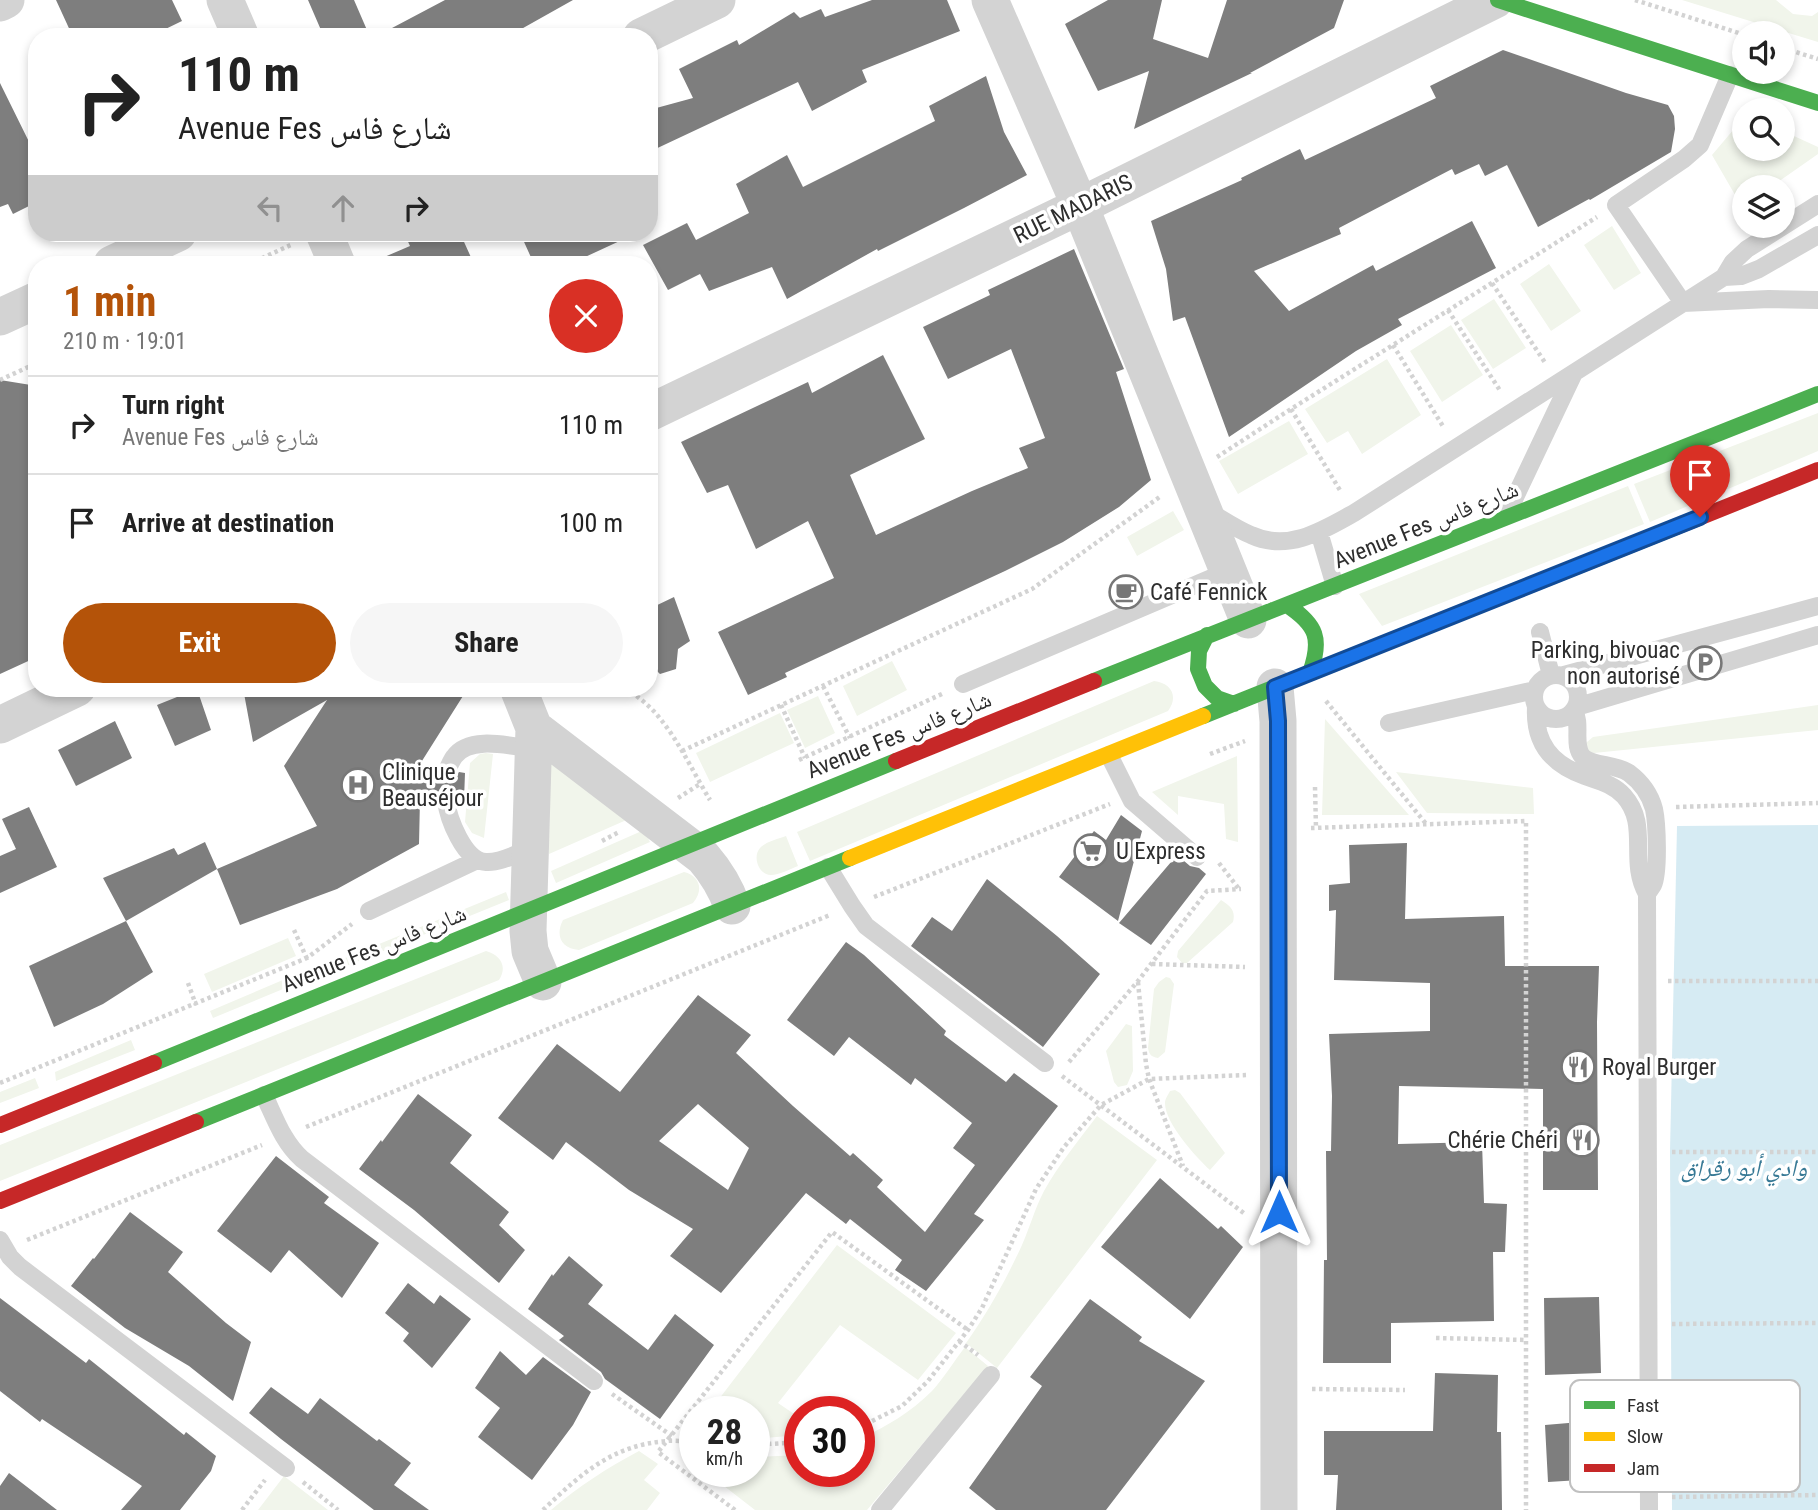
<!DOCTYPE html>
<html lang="en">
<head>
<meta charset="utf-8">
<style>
  body { margin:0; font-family:"Roboto Condensed","Noto Naskh Arabic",sans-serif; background:#f6f6f6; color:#222; height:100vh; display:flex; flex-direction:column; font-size:26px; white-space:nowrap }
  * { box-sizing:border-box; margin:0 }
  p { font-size:23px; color:#767676 }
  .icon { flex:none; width:38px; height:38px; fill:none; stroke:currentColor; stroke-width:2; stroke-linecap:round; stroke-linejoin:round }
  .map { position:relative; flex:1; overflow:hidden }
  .details { position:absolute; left:28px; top:256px; width:630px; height:441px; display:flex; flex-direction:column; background:#fff; border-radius:28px; box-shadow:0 4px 10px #0003 }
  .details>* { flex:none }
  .banner { position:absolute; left:28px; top:28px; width:630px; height:214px; border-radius:28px; box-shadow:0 4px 10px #0003; background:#fff; color:#222; overflow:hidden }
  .tools { position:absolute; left:1732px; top:21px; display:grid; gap:14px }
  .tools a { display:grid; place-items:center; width:63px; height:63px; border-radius:50%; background:#fff; box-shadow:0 4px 10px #0003; font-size:35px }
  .speed { position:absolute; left:679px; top:1396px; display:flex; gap:14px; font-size:35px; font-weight:700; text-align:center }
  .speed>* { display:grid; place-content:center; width:91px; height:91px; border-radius:50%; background:#fff; box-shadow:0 4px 10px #0003; line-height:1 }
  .speed small { font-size:18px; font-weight:400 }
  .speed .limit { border:10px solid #d22; background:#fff; color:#111 }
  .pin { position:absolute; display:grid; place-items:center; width:60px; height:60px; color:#fff; margin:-72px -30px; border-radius:50% 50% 50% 0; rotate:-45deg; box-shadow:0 0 7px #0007 }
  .pin .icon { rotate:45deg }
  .me { position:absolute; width:77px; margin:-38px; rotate:0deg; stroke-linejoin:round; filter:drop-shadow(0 0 5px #0008) }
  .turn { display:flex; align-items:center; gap:24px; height:147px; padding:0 35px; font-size:32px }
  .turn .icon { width:91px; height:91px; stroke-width:2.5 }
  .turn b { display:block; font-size:49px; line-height:60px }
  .lanes { display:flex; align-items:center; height:66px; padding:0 35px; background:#0003; justify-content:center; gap:35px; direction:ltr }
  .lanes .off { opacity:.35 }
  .round { display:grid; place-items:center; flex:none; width:74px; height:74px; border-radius:37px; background:#f6f6f6 }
  .head { display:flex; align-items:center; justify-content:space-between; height:119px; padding:0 35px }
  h1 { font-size:42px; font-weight:700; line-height:52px; color:#b45309 }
  .button { display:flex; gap:14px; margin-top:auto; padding:14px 35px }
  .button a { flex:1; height:80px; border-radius:42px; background:#b45309; color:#fff; font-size:28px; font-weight:700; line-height:80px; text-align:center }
  .button a+a { background:#f6f6f6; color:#222 }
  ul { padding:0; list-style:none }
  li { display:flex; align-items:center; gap:21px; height:98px; padding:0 35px; border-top:2px solid #e0e0e0 }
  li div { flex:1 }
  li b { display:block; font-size:26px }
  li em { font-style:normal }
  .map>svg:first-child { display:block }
</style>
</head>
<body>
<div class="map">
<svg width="1818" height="1510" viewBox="0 0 1818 1510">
  <rect width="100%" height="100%" fill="#fff"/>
  <path fill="#f1f5eb" d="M1682 0H1776L1793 14 1812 16 1818 12V42Z
    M1745 116V149H1783V131L1818 147V154L1771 187H1745V205L1742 207 1712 155Z
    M1612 226 1641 273 1614 290 1584 245Z
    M1549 264 1581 311 1551 331 1520 284Z
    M1494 299 1526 348 1493 369 1461 320Z
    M1451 325 1483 375 1442 402 1410 351Z
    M1387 359 1421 415 1362 454 1348 431 1327 443 1305 409Z
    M1818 413V451L1650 522 1634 484Z
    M1289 421 1308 454 1238 494 1219 461Z
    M1628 486 1644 524 1382 626 1359 594Z
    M1173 511 1184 530 1137 556 1127 537Z
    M892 661 907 690 857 716 843 686Z
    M1154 681C1171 683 1179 696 1168 711L810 861 797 832Z
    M818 696 835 733 805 748 787 710Z
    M1818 705V730L1594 753C1588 752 1587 748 1587 742L1593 737Z
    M780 713 794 743 710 782 696 753Z
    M1325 719 1409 815H1322Z
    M486 753 493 754 484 838 472 833 465 822 470 763 480 754Z
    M1237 756 1238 842 1226 839 1224 804 1178 796V815L1152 792Z
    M550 757 631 818 549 854Z
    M1396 772 1533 788 1534 814 1427 813Z
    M644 830 650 842 556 883 551 871Z
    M786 836 798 866C790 869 779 875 771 875 759 875 752 857 760 848 765 842 778 839 786 836Z
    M684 872C700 876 704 890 693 903L579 950C561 949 555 935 563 920Z
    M506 892 509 900 327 974 323 967Z
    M1221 900C1230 906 1236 910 1233 922L1187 963H1182L1177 957 1178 951Z
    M288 938 296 956 212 992 204 974Z
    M486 951C500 955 508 966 499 980L0 1181V1145Z
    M297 974 300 982 213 1018 210 1011Z
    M1166 977 1170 978 1174 984 1165 1052 1158 1058C1151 1057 1149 1054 1148 1048L1154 989 1159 982Z
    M1126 1024 1132 1026V1029L1133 1071 1127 1085 1118 1087 1114 1082 1106 1051Z
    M131 1040 135 1050 56 1081 55 1072Z
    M35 1078 39 1088 0 1103V1092Z
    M1175 1090 1180 1093 1225 1153 1210 1170C1196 1157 1164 1122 1165 1102 1166 1097 1168 1095 1170 1091Z
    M1097 1116 1157 1160 997 1368 966 1343C988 1312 1006 1280 1022 1245 1030 1227 1035 1208 1044 1191 1059 1164 1079 1140 1097 1116Z
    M837 1245 956 1333 918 1380 840 1325 778 1403 800 1418V1435L754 1439V1412H709Z
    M965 1347 988 1366 867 1510H755L706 1472H754V1457L800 1455V1472H859V1439C886 1427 911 1412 932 1391 944 1378 954 1361 965 1347Z
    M639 1451 658 1464 644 1480 660 1493 647 1510H551C579 1486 607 1468 639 1451Z
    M284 1476 328 1510H258Z"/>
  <path fill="#d6ebf3" d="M1818 825V1510H1672L1670 1152 1677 826Z"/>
  <path fill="#7e7e7e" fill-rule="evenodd" d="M56 0H172L182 21 149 37H73Z
    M308 0H354L370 37H324Z
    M445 0H573L507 37H375Z
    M872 0H947L960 31 862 70 867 82 812 111 798 82 649 152V110L693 98 679 69 737 40 739 45 794 12 800 18 821 9 825 17Z
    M1108 0H1162L1153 39 1208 58 1227 0H1344L1334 28 1250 73H1252L1134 129 1149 71 1098 91 1065 24Z
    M1503 50 1626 93 1668 105 1674 116 1675 129 1671 152 1590 200 1589 199 1538 227 1507 165 1485 176 1479 164 1455 175 1452 169 1339 228 1341 234 1254 271 1289 311 1373 265 1376 271 1472 221 1496 268 1398 319 1402 325 1356 351 1229 437 1185 317 1173 321 1166 269 1151 221 1242 180 1241 178 1300 149 1305 160 1436 98 1430 86Z
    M986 76 1004 132 1027 175 964 208 878 251 877 249 787 299 772 267 709 291 700 274 668 290 643 245 687 223 696 240 749 213 736 184 787 155 803 187 935 121 929 106Z
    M0 83 37 158V202L13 214 8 204 0 207Z
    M404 233H460L474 264H368L410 246Z
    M520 233H637L570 264H534Z
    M1074 249 1124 369 1116 372 1151 480 1119 507 1063 542 1005 571 785 673 787 677 748 695 718 632 834 578 808 521 756 549 728 485 707 493 681 442 808 382 812 393 883 355 925 439 850 475 876 535 972 491 1028 468 1019 448 1045 438 1011 349 948 379 923 327 990 295 988 290Z
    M0 380 37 386V657L0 674Z
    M674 597 690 641 678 649 676 669 660 674 649 663V609Z
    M243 688H468L415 772H435L437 778 445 783 452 781 459 772 465 773 464 800H458L454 792 445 789 438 792 435 800 420 799 419 844 337 889 240 925 217 869 317 826 284 766 327 700 253 742Z
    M197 689 211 730 175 746 157 705Z
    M115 721 132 758 76 786 58 750Z
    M29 807 57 867 0 893V856L16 849 2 819Z
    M1121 815 1142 831 1118 921 1059 877 1094 831 1106 840Z
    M205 842 217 869 126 921 103 878 174 848 178 855Z
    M1407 843 1405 919 1504 916 1505 966H1599L1597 1022 1598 1190H1543V1089L1399 1086 1398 1144 1482 1142 1484 1203 1507 1204 1505 1252H1493L1494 1321 1391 1323V1363H1323L1324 1260H1327L1326 1151H1331L1332 1096 1329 1034 1430 1031V983L1334 980 1336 910 1329 911V885L1350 883 1349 845Z
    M1177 855 1190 866 1199 868 1206 874 1151 945 1119 923Z
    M987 879 1057 936 1100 974 1043 1047 911 946 932 917 952 931Z
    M126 921 153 972 103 1004 54 1027 29 966Z
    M846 942 864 955 946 1031 944 1035 1006 1082 1014 1073 1058 1106 974 1214 984 1220 926 1291 895 1270 902 1260 850 1219 846 1224 806 1193 721 1293 670 1256 693 1229 629 1190 566 1142 553 1160 498 1118 557 1044 620 1092 698 995 751 1035 736 1053 793 1106 850 1156 853 1153 883 1180 877 1187 925 1232 975 1165 953 1148 972 1123 915 1078 911 1085 849 1037 834 1056 787 1020ZM698 1104 749 1148 728 1190 659 1141Z
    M418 1094 472 1135 450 1163 509 1212 499 1225 525 1250 499 1283 414 1210 359 1169 381 1140 382 1142Z
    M276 1156 329 1197 324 1203 379 1243 342 1298 289 1250 271 1273 217 1231Z
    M1160 1178 1218 1229 1221 1226 1243 1247 1190 1319 1101 1247Z
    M130 1212 183 1252 168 1272 226 1323 251 1342 233 1401 189 1366 125 1328 71 1286 93 1258 94 1259Z
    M569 1256 603 1285 588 1304 648 1350 675 1314 714 1345 660 1419 605 1379 601 1372 559 1340 564 1336 528 1309 552 1274 553 1276Z
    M408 1283 434 1304 440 1295 471 1319 432 1368 403 1341 409 1333 385 1313Z
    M1599 1297 1601 1373 1545 1375 1544 1298Z
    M0 1298 86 1363 89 1359 184 1435 186 1432 216 1456 211 1471 180 1510H121L142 1486 42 1419 40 1422 0 1391Z
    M1090 1299 1142 1337 1139 1341 1205 1381 1106 1510H996L969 1488 1042 1386 1030 1377Z
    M500 1351 526 1375 543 1357 591 1392 573 1425 532 1480 478 1437 500 1408 475 1388Z
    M1435 1373 1498 1375 1497 1432H1501L1502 1510H1336L1338 1475H1324V1431H1433Z
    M271 1387 308 1414 320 1398 377 1441 379 1439 411 1463 394 1485 429 1510H374L281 1439 249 1413Z
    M1592 1421 1596 1479 1548 1482 1545 1425Z
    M9 1473 57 1510H0V1486Z"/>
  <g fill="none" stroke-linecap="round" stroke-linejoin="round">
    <path stroke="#d3d3d3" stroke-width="4.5" stroke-dasharray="3.5 3.5" stroke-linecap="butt" d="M1635 0 1745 35
      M1783 48 1818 59
      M249 264 293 244
      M1492 283 1546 364
      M1448 310 1501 392
      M1393 345 1444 428
      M0 380 37 363
      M1291 409 1341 492
      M1217 457 1291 409 1597 217
      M823 686 850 738
      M625 688C637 696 649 705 658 716 679 741 693 772 710 800
      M1326 701 1427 825
      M781 705 805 758
      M682 751 1032 589 1161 496
      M1210 754 1245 741
      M799 760 944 693
      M1315 787 1316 828
      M678 798 700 784
      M1676 807 1818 803
      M1311 828 1526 821V1510
      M602 841 619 832
      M1219 863 1239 889
      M874 897 1110 804
      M294 930 308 961
      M1152 964 1245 967
      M1668 981H1818
      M1138 982 1146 1064 1149 1079 1183 1166
      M188 983 196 1005
      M1069 1062 1138 981 1207 891 1241 889
      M1062 1076 1245 1214
      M0 1083 307 958 352 924
      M306 1127 830 915
      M1672 1152H1818
      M27 1240 262 1145
      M1672 1324 1818 1323
      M1436 1338 1526 1340
      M959 1341 978 1355
      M1312 1389 1405 1390
      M612 1394 672 1436
      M859 1426 868 1423 902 1406 928 1381 968 1330 982 1308 1036 1189 1064 1147 1101 1105 1149 1079 1246 1075
      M754 1445 800 1442
      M303 1482 338 1510
      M1672 1497 1818 1495
      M242 1510 265 1480
      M543 1510C581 1474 612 1445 667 1441 676 1440 686 1442 695 1442
      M735 1510 658 1452 832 1232 968 1330"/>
    <path stroke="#d3d3d3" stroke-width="18" d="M1730 75 1700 145 1684 159 1616 205 1683 303 1769 299 1818 300
      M1818 204 1747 249 1733 262 1724 277 1741 276 1759 269 1818 235
      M1208 511C1222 519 1236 529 1251 535 1288 552 1322 531 1354 513L1724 277
      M1508 512 1574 373
      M1319 532 1335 586
      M1540 632 1551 675
      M1534 697a22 22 0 1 1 44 0a22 22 0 1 1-44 0Z
      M1564 675 1818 606
      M963 684 1228 571
      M1536 707C1534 743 1551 764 1585 776 1599 781 1613 784 1624 796 1650 825 1628 861 1647 894L1649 1510
      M1576 707 1818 635
      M1574 710C1582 725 1572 746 1583 757 1592 766 1616 764 1629 773 1641 782 1650 794 1654 809 1657 823 1659 872 1653 885 1652 887 1648 892 1647 894
      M1389 723 1535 690
      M1109 755 1132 801 1197 857
      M446 772C449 767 451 761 454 757 469 735 510 746 533 749
      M446 800C448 818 464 861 486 862 500 863 516 854 529 849
      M828 867 852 906 866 926 1045 1063
      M369 911 477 860
      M264 1095C275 1118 283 1142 302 1159L594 1381
      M0 1240 10 1257 20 1267 286 1468
      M880 1510 991 1375"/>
    <path stroke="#d3d3d3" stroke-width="37" d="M225 0 241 37
      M990 0 1080 206 1248 620
      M0 3 6 0
      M641 37 717 0
      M324 233 337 264
      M112 264 178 233
      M0 317 37 300
      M649 413 1080 206 1495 0
      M1275 687 1278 721 1279 1510
      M518 688 534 728 528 931 530 951 543 982
      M0 725 77 688
      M534 728 703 857C716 872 725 886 732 906"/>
    <path stroke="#4caf50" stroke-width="16" d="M1498 0 1818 103
      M1287 605C1317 625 1322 639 1310 673
      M1207 635 1199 651 1198 669 1205 686 1217 698 1234 704
      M1094 681 1818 394
      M1203 716 1676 527
      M154 1063 896 761
      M196 1122 850 858"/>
    <path stroke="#ffc107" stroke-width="16" d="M850 858 1203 716"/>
    <path stroke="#c62828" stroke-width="16" d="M1676 527 1818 470
      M896 761 1094 681
      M0 1125 154 1063
      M0 1201 196 1122"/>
  </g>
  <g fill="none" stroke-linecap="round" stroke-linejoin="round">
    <defs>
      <path id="route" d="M1279 1212 1278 721 1275 687 1700 517"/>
    </defs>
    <use href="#route" stroke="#114b97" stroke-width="18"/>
    <use href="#route" stroke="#1a73e8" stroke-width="12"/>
  </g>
  <defs>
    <symbol id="cafe-ring" viewBox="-11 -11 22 22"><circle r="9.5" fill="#fff" stroke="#777" stroke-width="1.5"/><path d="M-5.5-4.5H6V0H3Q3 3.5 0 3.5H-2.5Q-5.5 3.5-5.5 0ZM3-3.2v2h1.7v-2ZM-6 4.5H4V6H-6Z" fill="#777"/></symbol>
    <symbol id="parking-ring" viewBox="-11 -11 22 22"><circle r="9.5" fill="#fff" stroke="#777" stroke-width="1.5"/><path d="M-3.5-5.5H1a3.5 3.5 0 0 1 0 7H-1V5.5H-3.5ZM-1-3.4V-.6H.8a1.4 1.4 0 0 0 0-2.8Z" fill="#777"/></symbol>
    <symbol id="hospital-ring" viewBox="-11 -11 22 22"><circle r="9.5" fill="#fff" stroke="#777" stroke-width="1.5"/><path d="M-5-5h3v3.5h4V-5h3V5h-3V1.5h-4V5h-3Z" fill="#777"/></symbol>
    <symbol id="supermarket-ring" viewBox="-11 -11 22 22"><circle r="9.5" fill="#fff" stroke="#777" stroke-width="1.5"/><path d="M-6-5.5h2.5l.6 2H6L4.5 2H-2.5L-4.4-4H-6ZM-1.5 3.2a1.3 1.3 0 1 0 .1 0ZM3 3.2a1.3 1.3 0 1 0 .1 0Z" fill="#777"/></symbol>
    <symbol id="restaurant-ring" viewBox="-11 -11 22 22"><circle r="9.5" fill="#fff" stroke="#777" stroke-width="1.5"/><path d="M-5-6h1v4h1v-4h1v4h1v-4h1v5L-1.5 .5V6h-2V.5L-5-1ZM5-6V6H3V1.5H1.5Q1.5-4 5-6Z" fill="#777"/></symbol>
  </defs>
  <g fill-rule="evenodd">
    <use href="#cafe-ring" x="1107" y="573" width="38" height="38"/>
    <use href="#parking-ring" x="1686" y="644" width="38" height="38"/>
    <use href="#hospital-ring" x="339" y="766" width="38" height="38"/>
    <use href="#supermarket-ring" x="1072" y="832" width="38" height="38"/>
    <use href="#restaurant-ring" x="1559" y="1048" width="38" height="38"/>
    <use href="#restaurant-ring" x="1563" y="1121" width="38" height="38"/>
  </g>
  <g text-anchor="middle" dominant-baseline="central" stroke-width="7" stroke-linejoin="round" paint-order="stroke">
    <g font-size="23" fill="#2e2e2e" stroke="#fff">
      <text transform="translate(1073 209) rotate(-26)">RUE MADARIS</text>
      <text transform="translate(1426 525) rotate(-22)">Avenue Fes شارع فاس</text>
      <text transform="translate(899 735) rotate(-22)">Avenue Fes شارع فاس</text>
      <text transform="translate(374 949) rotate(-22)">Avenue Fes شارع فاس</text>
    </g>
    <g font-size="23" fill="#2e2e2e" stroke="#fff" text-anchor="start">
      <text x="1150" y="592">Café Fennick</text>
      <text x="1680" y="650" text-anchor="end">Parking, bivouac<tspan x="1680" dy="26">non autorisé</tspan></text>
      <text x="382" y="772">Clinique<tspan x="382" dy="26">Beauséjour</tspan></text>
      <text x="1116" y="851">U Express</text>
      <text x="1602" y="1067">Royal Burger</text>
      <text x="1558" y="1140" text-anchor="end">Chérie Chéri</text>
    </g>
    <g font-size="24" font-style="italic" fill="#377995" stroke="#fff">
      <text x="1744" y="1168">وادي أبو رقراق</text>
    </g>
  </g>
  <rect x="1570" y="1380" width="230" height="112" rx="10" fill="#fff" stroke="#c0c0c0" stroke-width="2"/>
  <rect x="1584" y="1401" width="31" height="8" fill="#4caf50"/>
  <rect x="1584" y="1432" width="31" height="9" fill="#ffc107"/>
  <rect x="1584" y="1464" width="31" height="8" fill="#c62828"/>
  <g font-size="19" fill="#2e2e2e">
    <text x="1627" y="1412">Fast</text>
    <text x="1627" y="1443">Slow</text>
    <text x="1627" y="1475">Jam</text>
  </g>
</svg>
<div class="tools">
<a><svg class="icon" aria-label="sound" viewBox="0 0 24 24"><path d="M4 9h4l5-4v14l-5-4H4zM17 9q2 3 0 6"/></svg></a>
<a><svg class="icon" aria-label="search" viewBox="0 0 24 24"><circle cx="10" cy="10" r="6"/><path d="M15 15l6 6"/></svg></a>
<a><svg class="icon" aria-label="layers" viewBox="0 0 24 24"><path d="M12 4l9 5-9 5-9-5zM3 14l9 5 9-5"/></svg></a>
</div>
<div class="speed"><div>28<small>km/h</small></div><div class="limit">30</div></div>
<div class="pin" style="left:1700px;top:517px;background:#d93025"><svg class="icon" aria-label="arrive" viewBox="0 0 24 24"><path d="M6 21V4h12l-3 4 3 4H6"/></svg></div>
<svg class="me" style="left:1279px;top:1212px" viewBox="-20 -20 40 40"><path d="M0-17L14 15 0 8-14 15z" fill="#1a73e8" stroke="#fff" stroke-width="4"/></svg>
<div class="banner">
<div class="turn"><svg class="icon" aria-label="right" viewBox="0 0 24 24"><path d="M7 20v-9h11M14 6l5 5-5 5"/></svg><div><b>110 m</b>Avenue Fes شارع فاس</div></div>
<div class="lanes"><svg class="icon off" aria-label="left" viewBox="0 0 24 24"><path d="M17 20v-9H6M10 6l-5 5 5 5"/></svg><svg class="icon off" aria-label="ahead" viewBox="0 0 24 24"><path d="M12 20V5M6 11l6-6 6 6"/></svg><svg class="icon" aria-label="right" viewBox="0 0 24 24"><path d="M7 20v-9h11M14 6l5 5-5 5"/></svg></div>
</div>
<section class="details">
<div class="head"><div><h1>1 min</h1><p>210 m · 19:01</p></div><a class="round" style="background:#d93025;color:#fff"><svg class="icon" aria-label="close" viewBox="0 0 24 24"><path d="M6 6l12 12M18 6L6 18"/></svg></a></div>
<ul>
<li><svg class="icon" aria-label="right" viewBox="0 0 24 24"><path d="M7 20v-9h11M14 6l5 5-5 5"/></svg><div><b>Turn right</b><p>Avenue Fes شارع فاس</p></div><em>110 m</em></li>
<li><svg class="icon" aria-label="arrive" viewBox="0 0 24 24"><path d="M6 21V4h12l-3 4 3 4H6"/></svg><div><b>Arrive at destination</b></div><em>100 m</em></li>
</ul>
<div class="button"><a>Exit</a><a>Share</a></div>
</section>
</div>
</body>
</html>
